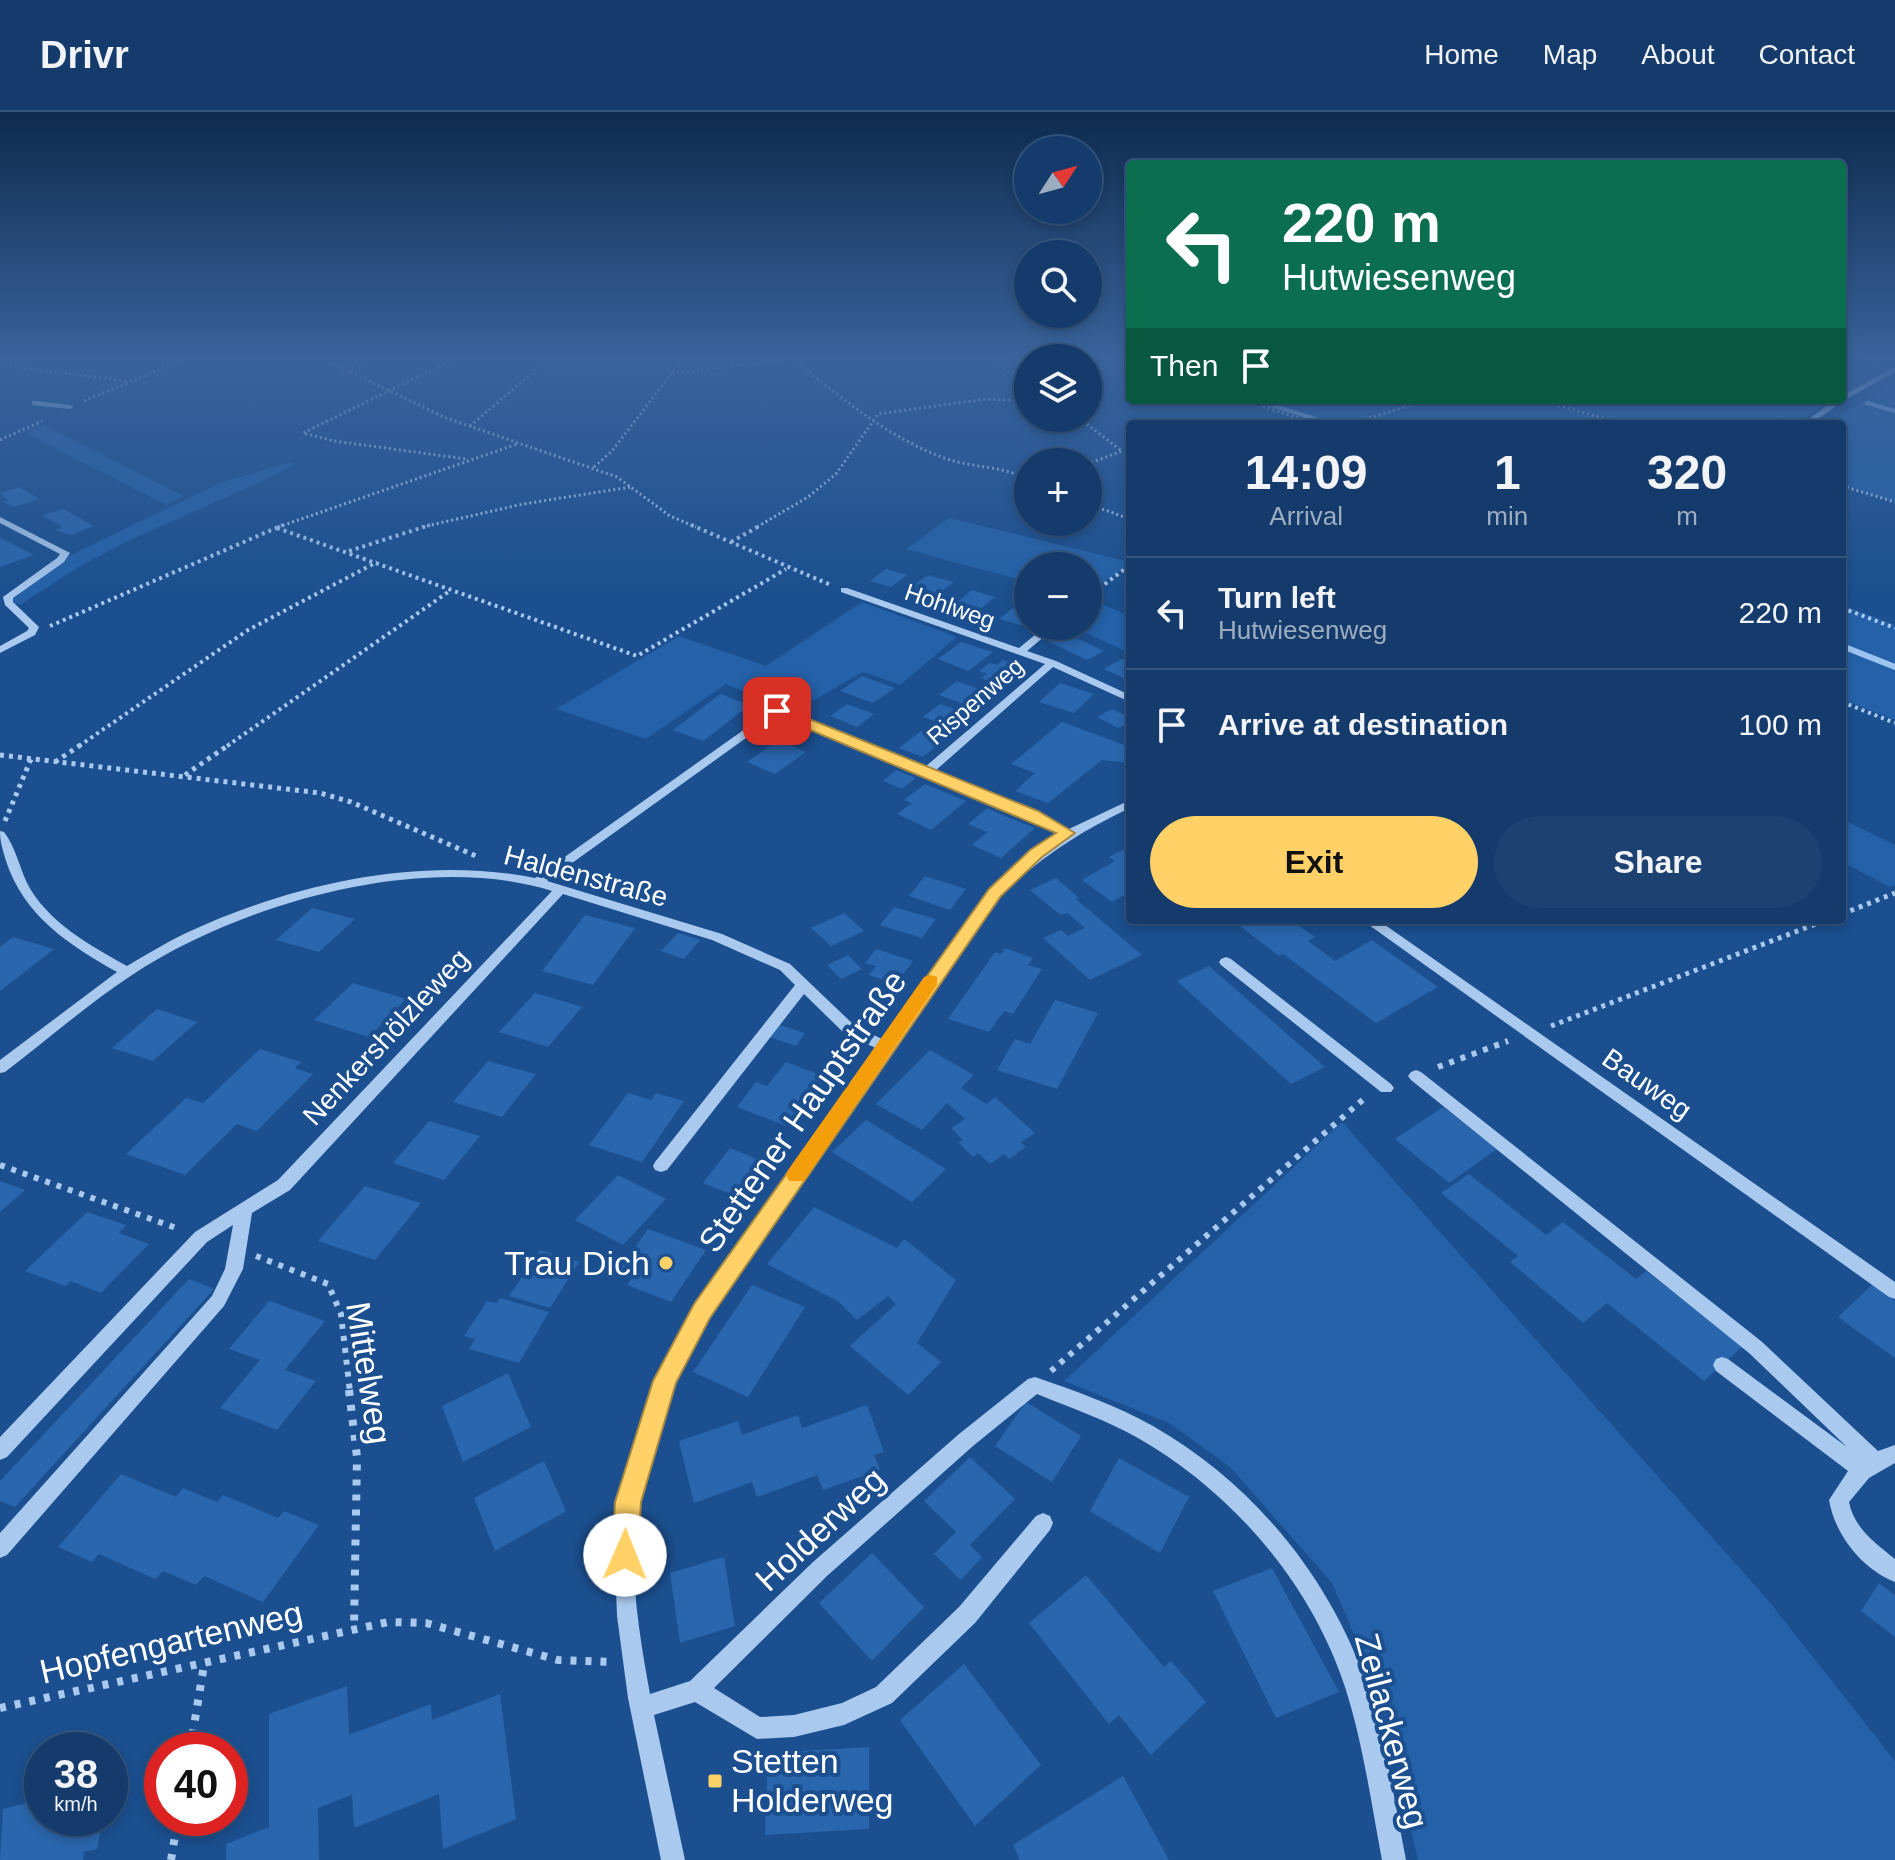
<!DOCTYPE html>
<html lang="en">
<head>
<meta charset="utf-8">
<style>
  body { margin:0; font-family:Helvetica,sans-serif; background:#1d4271; color:#f1f3f6; height:100vh; display:flex; flex-direction:column; font-size:30px; white-space:nowrap }
  * { box-sizing:border-box; margin:0 }
  p { font-size:26px; color:#9dadc1 }
  .icon { flex:none; width:44px; height:44px; fill:none; stroke:currentColor; stroke-width:2; stroke-linecap:round; stroke-linejoin:round }
  .map { position:relative; flex:1; overflow:hidden }
  .side { position:absolute; left:1126px; top:308px; width:720px; height:504px; display:flex; flex-direction:column; background:#143b6b; border-radius:8px; box-shadow:0 4px 12px #0003,0 0 0 2px #33557e }
  .side>* { flex:none }
  .top-card { position:absolute; left:1126px; top:48px; width:720px; height:244px; border-radius:8px; box-shadow:0 4px 12px #0003,0 0 0 2px #33557e; background:#0b6e4f; color:#fff; overflow:hidden }
  .needle { width:52px; rotate:54deg }
  .buttons { position:absolute; left:1014px; top:24px; display:grid; gap:16px }
  .buttons a { display:grid; place-items:center; width:88px; height:88px; border-radius:50%; background:#143b6b; box-shadow:0 4px 12px #0003,0 0 0 2px #33557e; font-size:40px }
  .speed { position:absolute; left:24px; top:1620px; display:flex; gap:16px; font-size:40px; font-weight:700; text-align:center }
  .speed>* { display:grid; place-content:center; width:104px; height:104px; border-radius:50%; background:#143b6b; box-shadow:0 4px 12px #0003,0 0 0 2px #33557e; line-height:1 }
  .speed small { font-size:20px; font-weight:400 }
  .speed .limit { border:12px solid #d22; background:#fff; color:#111 }
  .pin { position:absolute; display:grid; place-items:center; width:68px; height:68px; color:#fff; margin:-34px; border-radius:16px; box-shadow:0 4px 12px #0006 }
  .me { position:absolute; width:88px; margin:-44px; rotate:1deg; stroke-linejoin:round; filter:drop-shadow(0 0 6px #0008) }
  .turn { display:flex; align-items:center; gap:28px; height:168px; padding:0 24px; font-size:36px }
  .turn .icon { width:104px; height:104px; stroke-width:2.5 }
  .turn b { display:block; font-size:56px; line-height:68px }
  .then { display:flex; align-items:center; height:76px; padding:0 24px; background:#0003; gap:16px; font-size:30px }
  .eta { display:flex; justify-content:space-evenly; align-items:center; height:136px; text-align:center }
  .eta b { font-size:48px; font-weight:700; line-height:56px }
  .button { display:flex; gap:16px; margin-top:auto; padding:16px 24px }
  .button a { flex:1; height:92px; border-radius:48px; background:#ffd166; color:#111; font-size:32px; font-weight:700; line-height:92px; text-align:center }
  .button a+a { background:#1d4271; color:#f1f3f6 }
  ul { padding:0; list-style:none }
  li { display:flex; align-items:center; gap:24px; height:112px; padding:0 24px; border-top:2px solid #33557e }
  li div { flex:1 }
  li b { display:block; font-size:30px }
  li em { font-style:normal }
  header { display:flex; align-items:center; gap:48px; box-sizing:border-box; height:112px; padding:0 40px; background:#143b6b; border-bottom:2px solid #33557e }
  header strong { font-size:38px }
  nav { display:flex; gap:44px; margin-inline-start:auto; font-size:28px }
  .map>svg:first-child { display:block }
</style>
</head>
<body>
<header>
<strong>Drivr</strong>
<nav><a>Home</a><a>Map</a><a>About</a><a>Contact</a></nav>
</header>
<div class="map">
<svg width="1895" height="1748" viewBox="0 0 1895 1748">
  <rect width="100%" height="100%" fill="#1b4f8f"/>
  <path fill="#2461a8" d="M555 245H677L659 269 534 265Z
    M687 245H804L676 259Z
    M1895 268V390L1842 373V312H1829Z
    M1248 288H1533L1619 312H1320Z
    M1543 288H1831L1796 312H1630Z
    M43 313 184 384 166 393 26 321Z
    M291 350 292 354 265 368 130 428 80 454 20 493 14 490 12 484 71 443 220 371Z
    M949 406 1130 450V452L1088 480V454H1028V470L906 437Z
    M1094 489 1130 504V541L1070 514H1088V495Z
    M862 490 957 525 900 573 863 560 793 600 726 572 646 627 556 597 679 524 766 554Z
    M1842 493 1895 513V608L1842 587Z
    M1842 707 1895 733V773L1890 775 1842 750Z
    M1342 1010 1768 1488 1895 1649V1748H1418L1377 1576 1332 1471 1230 1355 1169 1311 1064 1269Z"/>
  <g fill="none" stroke-linecap="round" stroke-linejoin="round">
    <path stroke="#9cc4f0" stroke-width="4" d="M1119 245 1130 248
      M1256 288 1331 312
      M1867 291 1895 299"/>
    <path stroke="#9cc4f0" stroke-width="6" d="M1842 534 1895 555"/>
  </g>
  <path fill="#2a66ad" d="M19 375 40 387 13 395 4 390 8 389 0 381Z
    M63 397 78 405 93 414 72 423 55 418 62 415 42 403Z
    M0 426 9 430 34 443 0 455Z
    M886 457 907 463 891 475 870 469Z
    M928 463 954 470 934 485 908 477Z
    M972 478 995 485 979 498 955 492Z
    M1028 485V515L999 507 1013 496Z
    M1066 521 1104 539 1087 548 1049 530Z
    M961 530 993 540 968 559 938 547Z
    M1122 547 1130 550V569L1104 557Z
    M1003 548 1022 555 1000 573 981 566 987 562 979 559 990 551 997 553Z
    M862 564 895 576 873 591 840 579Z
    M957 569 990 581 972 595 939 583Z
    M1060 571 1094 582 1074 601 1039 590Z
    M720 582 750 593 703 629 673 618Z
    M847 592 874 602 857 615 830 604Z
    M940 592 968 602 950 615 923 605Z
    M1112 597 1130 606V610L1118 616 1097 605Z
    M1062 610 1130 635V651L1102 648 1048 691 1015 679 1035 661 1011 652Z
    M921 619 944 628 923 645 899 636Z
    M778 628 806 640 775 662 747 650Z
    M896 658 916 666 902 677 883 669Z
    M925 672 966 689 931 718 897 702 912 691 904 688Z
    M987 696 1005 704 1035 716 1001 746 972 733 987 720 968 712Z
    M1130 734V780L1112 790 1082 768 1115 749 1109 745Z
    M925 764 966 777 950 798 909 784Z
    M1056 766 1079 786 1076 787 1142 843 1090 868 1043 826 1061 818 1068 824 1085 816 1067 801 1062 803 1054 798 1030 778Z
    M894 795 936 807 922 826 880 813Z
    M312 796 355 807 319 840 276 828Z
    M844 801 864 819 831 834 811 816Z
    M585 803 635 816 593 873 542 859Z
    M1253 808H1291L1315 825 1308 829 1335 849 1372 828 1438 875 1376 911 1283 842 1279 844 1240 814Z
    M678 821 700 828 684 847 661 839Z
    M13 825 54 837 0 879V835Z
    M1005 836 1033 846 1028 853 1042 857 1013 902 1004 899 989 920 948 907 995 840 1001 842Z
    M876 837 913 849 896 872 869 863 876 854 865 851Z
    M848 843 862 857 841 867 827 853Z
    M1209 854 1325 955 1291 972 1177 869Z
    M353 871 406 887 369 925 314 908Z
    M535 881 582 895 548 935 499 920Z
    M1055 888 1098 901 1057 977 997 958 1015 927 1030 932Z
    M157 897 197 910 153 949 112 936Z
    M780 913 805 921 796 934 770 925Z
    M260 937 301 950 295 956 313 962 257 1019 237 1012 185 1063 126 1042 186 986 203 991Z
    M930 938 974 963 961 976 986 992 995 985 1035 1021 1021 1030 1026 1035 1009 1047 1004 1042 990 1052 978 1041 973 1045 958 1030 963 1028 951 1016 965 1007 947 991 922 1018 876 992Z
    M488 949 536 962 502 1005 453 990Z
    M786 950 826 965 789 1015 737 995 756 970 767 974Z
    M628 981 651 988 656 981 684 989 642 1050 589 1033Z
    M1443 995 1497 1037 1449 1071 1395 1027Z
    M866 1008 946 1057 912 1090 832 1040Z
    M429 1009 480 1024 444 1068 393 1051Z
    M730 1036 774 1054 748 1089 703 1071Z
    M1469 1062 1546 1123 1563 1110 1636 1167 1646 1159 1743 1234 1704 1269 1607 1191 1583 1211 1510 1150 1518 1144 1441 1081Z
    M618 1063 666 1087 623 1133 575 1108Z
    M0 1069 25 1078 0 1100Z
    M365 1074 421 1091 375 1148 318 1129Z
    M814 1095 897 1136 904 1127 956 1168 917 1231 941 1250 908 1283 850 1234 896 1192 888 1184 857 1208 839 1190 767 1152Z
    M87 1100 126 1113 119 1121 149 1132 101 1181 70 1169 65 1174 25 1159Z
    M648 1117 706 1138 671 1190 627 1173 632 1166 617 1161Z
    M540 1138 579 1150 550 1196 509 1184Z
    M189 1167 214 1177 15 1395 0 1389V1369Z
    M752 1173 805 1195 748 1285 693 1260Z
    M1872 1173 1895 1189V1246L1838 1205Z
    M500 1186 549 1200 519 1251 469 1237 475 1227 464 1224 487 1189 497 1191Z
    M269 1189 325 1209 285 1258 316 1269 277 1318 220 1296 260 1248 229 1237Z
    M508 1261 531 1315 463 1350 442 1294Z
    M1026 1290 1081 1324 1052 1370 995 1334Z
    M867 1293 884 1340 874 1343 880 1358 823 1378 817 1363 757 1385 752 1370 694 1391 679 1329 738 1309 742 1323 798 1303 802 1316Z
    M970 1345 1015 1387 970 1433 982 1445 961 1468 934 1442 956 1420 924 1389Z
    M1119 1346 1189 1385 1160 1441 1090 1399Z
    M544 1349 566 1399 495 1439 474 1386Z
    M121 1362 176 1385 183 1376 217 1390 223 1383 278 1406 284 1399 319 1413 263 1490 204 1464 196 1473 163 1459 155 1467 99 1442 92 1450 58 1435Z
    M872 1441 924 1495 872 1549 819 1491Z
    M724 1445 735 1514 680 1531 670 1461Z
    M1272 1456 1339 1580 1276 1606 1213 1479Z
    M1086 1463 1164 1555 1171 1549 1206 1590 1151 1643 1119 1603 1109 1612 1029 1511Z
    M1879 1471 1895 1483V1525L1861 1499Z
    M964 1552 1041 1653 975 1714 900 1608Z
    M347 1574 349 1623 431 1592 432 1608 500 1582 516 1707 443 1737 439 1682 354 1716 352 1683 318 1696 319 1748H226V1732L269 1715V1602Z
    M869 1635V1717L765 1723 768 1641Z
    M1123 1664 1169 1748H1020L1013 1733Z
    M42 1687V1706H103L97 1737 84 1740 83 1748H0L3 1697Z"/>
  <g fill="none" stroke-linecap="round" stroke-linejoin="round">
    <path stroke="#a9c9ee" stroke-width="3" stroke-dasharray="2 3" stroke-linecap="butt" d="M319 245 446 306 617 365 670 404 696 415
      M458 245 303 321 334 329 466 347
      M987 245 1028 272
      M1109 245 1130 252
      M1868 245 1880 249
      M793 248C841 285 887 325 944 346 972 356 999 353 1028 367
      M0 253 126 269
      M347 257 368 245
      M672 261 807 245
      M1244 288 1316 312
      M1539 288 1624 312
      M84 289 190 245
      M1079 306 1122 339 1088 352
      M1350 312 1427 288
      M470 314 551 245
      M0 328 42 309
      M594 355 612 339 684 245
      M1842 374 1895 390
      M1088 392 1130 407
      M278 415 517 332
      M422 415 523 392 631 375
      M757 415 808 385 836 362 878 302 986 287 1028 289"/>
    <path stroke="#a9c9ee" stroke-width="4" stroke-dasharray="3 4" stroke-linecap="butt" d="M691 413 831 473
      M277 416 637 544 786 457
      M731 430 761 413
      M349 439 430 413
      M1088 485 1130 453
      M1842 496 1895 516
      M50 514 283 413
      M1842 590 1895 611
      M79 634 248 518 377 450
      M227 634 451 478"/>
    <path stroke="#a9c9ee" stroke-width="5" stroke-dasharray="4 5" stroke-linecap="butt" d="M0 643 320 681 351 690 476 744
      M55 650 82 632
      M185 663 230 632
      M5 709 31 647
      M1842 802 1895 781
      M1551 914 1826 808"/>
    <path stroke="#a9c9ee" stroke-width="6" stroke-dasharray="5 7" stroke-linecap="butt" d="M1438 955 1508 929
      M0 1053 179 1117
      M256 1144 328 1172 341 1202 350 1280
      M1051 1259 1366 985"/>
    <path stroke="#a9c9ee" stroke-width="8" stroke-dasharray="6 9" stroke-linecap="butt" d="M349 1278 357 1345 354 1515
      M0 1596 388 1510 426 1511 558 1548 613 1550
      M190 1638 204 1553
      M171 1748 178 1706"/>
    <path fill="#a9c9ee" fill-rule="evenodd" d="M1895 255V260L1843 289 1811 312H1802L1835 288H1842V284Z
      M35 289 70 293 74 295 70 297 32 293V289Z
      M0 405 70 441 64 450 13 486V490L39 515 35 523 0 541V534L27 519 29 516 5 493 3 485 57 446 60 442 0 411Z
      M841 476H847L1019 536 1046 514H1057L1027 539 1056 549 1130 583V590L1053 555 935 659 1036 700 1069 717 1130 688V696C1080 719 1039 747 1000 784L708 1204C683 1250 666 1297 650 1346 644 1367 636 1389 635 1412 630 1468 640 1527 650 1582L690 1569 813 1450 959 1322 1028 1267 1035 1265C1075 1279 1116 1293 1153 1314 1253 1371 1331 1466 1368 1576 1386 1632 1395 1691 1406 1748H1382C1371 1690 1363 1631 1345 1575 1311 1471 1232 1380 1138 1326 1106 1308 1071 1296 1037 1282L973 1334 827 1464 714 1576 760 1605 794 1603 842 1591 876 1575 959 1495 1036 1404 1043 1401 1050 1404 1053 1411 1050 1418 975 1511 892 1591 844 1613 794 1625 757 1627 695 1590 654 1603 685 1748H661L628 1586 617 1504 614 1422 620 1383 658 1270 696 1194 878 937 845 922 804 882 667 1058 661 1060 655 1058 653 1054 655 1050 795 873 780 858 712 828 563 782 290 1078 252 1101 243 1157 224 1194 7 1443 0 1446V1421L212 1184 225 1157 233 1113 207 1130 7 1345 0 1348V1325L195 1120 278 1068 552 779C424 739 241 791 132 863 88 892 47 928 5 960L0 961V948L117 860C69 833 24 804 6 749 3 738 0 731 0 719L4 720C16 736 19 754 27 771 47 810 91 834 127 854 146 843 165 831 186 821 291 772 420 743 535 766L773 597H781L925 655 1045 552 841 480ZM778 603 1028 706 1061 723 1023 749 990 778 884 928 855 914 790 852 722 822 547 769Z
      M1362 808H1378L1895 1170V1187L1889 1185Z
      M1226 845 1231 847 1391 972 1394 976 1391 980H1381L1221 853 1219 850 1221 847Z
      M1416 958 1421 960 1761 1229 1878 1339 1895 1333V1351L1869 1366 1849 1390C1854 1416 1875 1431 1895 1447V1470C1862 1457 1835 1423 1829 1388L1848 1359 1716 1259 1713 1253 1716 1247 1722 1245 1728 1247 1847 1335 1749 1241 1411 968 1408 964 1411 960Z"/>
  </g>
  <linearGradient id="sky" x2="0" y2="1"><stop stop-color="#0f2b4f"/><stop offset="0.5" stop-color="#39639b"/><stop offset="1" stop-color="#39639b" stop-opacity="0"/></linearGradient>
  <rect width="1895" height="489" fill="url(#sky)"/>
  <path fill="#ffd166" stroke="#a68842" stroke-width="2" d="M772 596H782L1038 699 1075 721 1042 745 1001 784 710 1206 676 1271 641 1390 638 1443 634 1453 625 1457 616 1453 612 1443 615 1390 653 1269 694 1192 989 777 1030 738 1056 721 772 602Z"/>
  <path fill="#f59e0b" d="M931 863 937 865V873L804 1069H789L786 1063 789 1057 924 865Z"/>
  <g fill="#ffd166" stroke="#1b4f8f" stroke-width="3">
    <circle cx="666" cy="1151" r="8"/>
    <rect x="707" y="1661" width="16" height="16" rx="4"/>
  </g>
  <g text-anchor="middle" dominant-baseline="central" stroke-width="8" stroke-linejoin="round" paint-order="stroke">
    <g font-size="24" fill="#fff" stroke="#1b4f8f">
      <text transform="translate(950 494) rotate(19)">Hohlweg</text>
      <text transform="translate(975 589) rotate(-41)">Rispenweg</text>
    </g>
    <g font-size="28" fill="#fff" stroke="#1b4f8f">
      <text transform="translate(586 764) rotate(15)">Haldenstraße</text>
      <text transform="translate(386 925) rotate(-47)">Nenkershölzleweg</text>
      <text transform="translate(1647 972) rotate(35)">Bauweg</text>
    </g>
    <g font-size="34" fill="#fff" stroke="#1b4f8f">
      <text transform="translate(802 999) rotate(-55)">Stettener Hauptstraße</text>
      <text transform="translate(369 1261) rotate(81)">Mittelweg</text>
      <text transform="translate(820 1417) rotate(-43)">Holderweg</text>
      <text transform="translate(171 1530) rotate(-13)">Hopfengartenweg</text>
      <text transform="translate(1392 1619) rotate(75)">Zeilackerweg</text>
    </g>
    <g font-size="34" fill="#fff" stroke="#1b4f8f" text-anchor="end">
      <text x="650" y="1151">Trau Dich</text>
      <text x="731" y="1649" text-anchor="start">Stetten<tspan x="731" dy="39">Holderweg</tspan></text>
    </g>
  </g>
</svg>
<div class="buttons">
<a><svg class="needle" viewBox="-14 -14 28 28"><path d="M0-13l5 13h-10z" fill="#e53935"/><path d="M0 13l5-13h-10z" fill="#9dadc1"/></svg></a>
<a><svg class="icon" aria-label="search" viewBox="0 0 24 24"><circle cx="10" cy="10" r="6"/><path d="M15 15l6 6"/></svg></a>
<a><svg class="icon" aria-label="layers" viewBox="0 0 24 24"><path d="M12 4l9 5-9 5-9-5zM3 14l9 5 9-5"/></svg></a>
<a>+</a>
<a>−</a>
</div>
<div class="speed"><div>38<small>km/h</small></div><div class="limit">40</div></div>
<div class="pin" style="left:777px;top:599px;background:#d93025"><svg class="icon" aria-label="arrive" viewBox="0 0 24 24"><path d="M6 21V4h12l-3 4 3 4H6"/></svg></div>
<svg class="me" style="left:625px;top:1443px" viewBox="-20 -20 40 40"><circle r="19" fill="#fff"/><path d="M0-13L10 11 0 6-10 11z" fill="#ffd166"/></svg>
<div class="top-card">
<div class="turn"><svg class="icon" aria-label="left" viewBox="0 0 24 24"><path d="M17 20v-9H6M10 6l-5 5 5 5"/></svg><div><b>220 m</b>Hutwiesenweg</div></div>
<div class="then">Then<svg class="icon" aria-label="arrive" viewBox="0 0 24 24"><path d="M6 21V4h12l-3 4 3 4H6"/></svg></div>
</div>
<section class="side">
<div class="eta">
<div><b>14:09</b><p>Arrival</p></div>
<div><b>1</b><p>min</p></div>
<div><b>320</b><p>m</p></div>
</div>
<ul>
<li><svg class="icon" aria-label="left" viewBox="0 0 24 24"><path d="M17 20v-9H6M10 6l-5 5 5 5"/></svg><div><b>Turn left</b><p>Hutwiesenweg</p></div><em>220 m</em></li>
<li><svg class="icon" aria-label="arrive" viewBox="0 0 24 24"><path d="M6 21V4h12l-3 4 3 4H6"/></svg><div><b>Arrive at destination</b></div><em>100 m</em></li>
</ul>
<div class="button"><a>Exit</a><a>Share</a></div>
</section>
</div>
</body>
</html>
